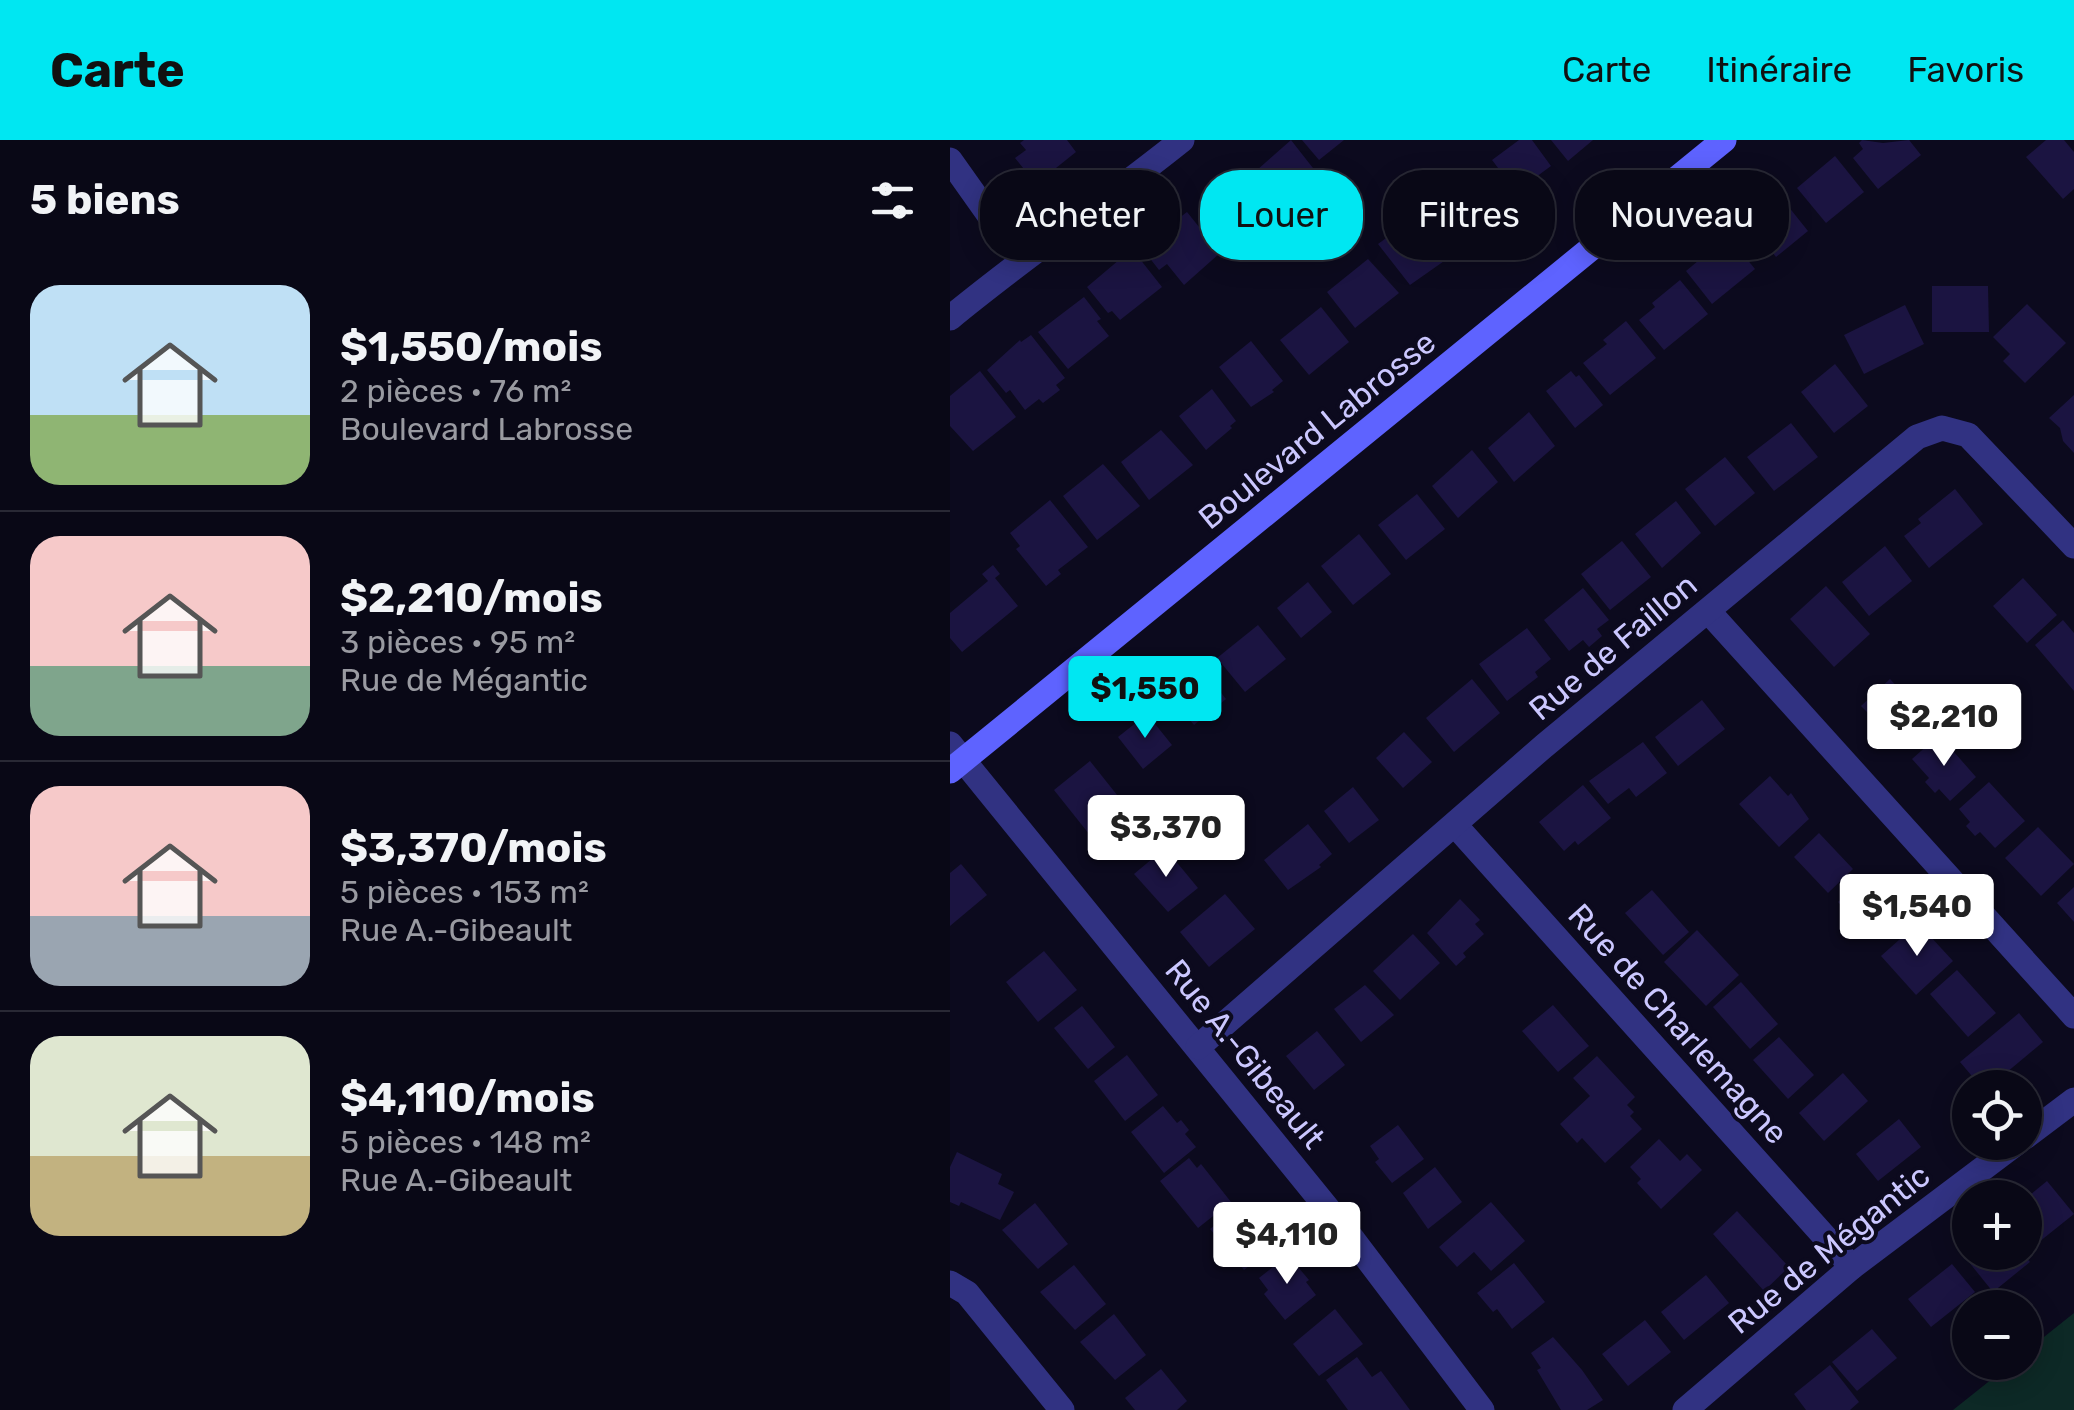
<!DOCTYPE html>
<html lang="fr">
<meta charset="utf-8">
<style>
:root{--surface:#090816;--page:#171623;--text:#f1f3f6;--muted:#999aa1;--line:#292935;--accent:#00e7f2}
body{margin:0;font-family:Rubik,sans-serif;background:var(--page);color:var(--text);height:100vh;display:flex;flex-direction:column;font-size:38px;white-space:nowrap}
*{box-sizing:border-box;margin:0}
p{font-size:32px;color:var(--muted)}
.icon{flex:none;width:55px;height:55px;fill:none;stroke:currentColor;stroke-width:2;stroke-linecap:round;stroke-linejoin:round}
.map{position:relative;flex:1;overflow:hidden}
.side{display:flex;flex-direction:column;background:var(--surface);width:950px}
.side>*{flex:none}
.banner{position:absolute;left:30px;top:30px;width:942px;height:90px;display:flex;gap:20px}
.fabs{position:absolute;left:1002px;top:930px;display:grid;gap:20px}
.fabs a{display:grid;place-items:center;width:90px;height:90px;border-radius:50%;background:var(--surface);box-shadow:0 5px 25px #0003,0 0 0 2px var(--line);font-size:50px}
.price{position:absolute;translate:-50% -85px;padding:0 22px;border-radius:10px;background:#fff;color:#222;font-size:32px;line-height:65px;filter:drop-shadow(0 2px 5px #0008)}
.price::after{content:'';position:absolute;left:50%;top:60px;width:30px;height:22px;margin-left:-15px;background:inherit;clip-path:polygon(0 0,100% 0,50% 100%)}
.price.on{background:var(--accent);color:#111}
ul{padding:0;list-style:none}
li{display:flex;align-items:center;gap:30px;height:250px;padding:0 30px}
li+li{border-top:2px solid var(--line)}
li span{display:grid;place-items:center;flex:none;width:280px;height:200px;border-radius:30px;color:#555}
li>.icon{margin-inline-start:auto}
span .icon{width:120px;height:120px;fill:#fffc;stroke-width:1}
li b{font-size:42px}
h2{display:flex;justify-content:space-between;align-items:center;height:120px;padding:0 30px;font-size:42px}
.chip{padding:0 35px;border-radius:40px;background:var(--surface);box-shadow:0 5px 25px #0003,0 0 0 2px var(--line);font-size:35px;line-height:90px}
.chip.on{background:var(--accent);color:#111}
header{display:flex;align-items:center;gap:60px;box-sizing:border-box;height:140px;padding:0 50px;background:var(--accent);color:#111}
header strong{font-size:48px}
nav{display:flex;gap:55px;margin-inline-start:auto;font-size:35px}
main{display:flex;flex:1;min-height:0}
.map>svg:first-child{display:block}
.green{fill:#0d2926}
.building{fill:#1b1441}
.lines{fill:none;stroke-linecap:round;stroke-linejoin:round}
.minor{stroke:#313282;stroke-width:25}
.secondary{stroke:#5e63ff;stroke-width:25}
.labels{text-anchor:middle;dominant-baseline:central;stroke-width:8;stroke-linejoin:round;paint-order:stroke}
.street-label{font-size:32px;fill:#cbc7ff;stroke:#0c0a1e}
</style>
<header>
<strong>Carte</strong>
<nav><a>Carte</a><a>Itinéraire</a><a>Favoris</a></nav>
</header>
<main>
<section class="side">
<h2>5 biens<svg class="icon" aria-label="filters" viewBox="0 0 24 24"><path d="M4 7h16M4 17h16"/><circle cx="9" cy="7" r="2"/><circle cx="15" cy="17" r="2"/></svg></h2>
<ul>
<li><span style="background:linear-gradient(#bfe0f5 65%,#8fb573 0)"><svg class="icon" aria-label="home" viewBox="0 0 24 24"><path d="M3 11l9-7 9 7M6 9v11h12V9"/></svg></span><div><b>$1,550/mois</b><p>2 pièces · 76 m²</p><p>Boulevard Labrosse</p></div></li>
<li><span style="background:linear-gradient(#f6c9c9 65%,#7fa58c 0)"><svg class="icon" aria-label="home" viewBox="0 0 24 24"><path d="M3 11l9-7 9 7M6 9v11h12V9"/></svg></span><div><b>$2,210/mois</b><p>3 pièces · 95 m²</p><p>Rue de Mégantic</p></div></li>
<li><span style="background:linear-gradient(#f6c9c9 65%,#9aa5b1 0)"><svg class="icon" aria-label="home" viewBox="0 0 24 24"><path d="M3 11l9-7 9 7M6 9v11h12V9"/></svg></span><div><b>$3,370/mois</b><p>5 pièces · 153 m²</p><p>Rue A.-Gibeault</p></div></li>
<li><span style="background:linear-gradient(#dfe7d0 60%,#c2b280 0)"><svg class="icon" aria-label="home" viewBox="0 0 24 24"><path d="M3 11l9-7 9 7M6 9v11h12V9"/></svg></span><div><b>$4,110/mois</b><p>5 pièces · 148 m²</p><p>Rue A.-Gibeault</p></div></li>
</ul>
</section>
<div class="map">
<svg width="1124" height="1270" viewBox="0 0 1124 1270">
<rect width="100%" height="100%" fill="#0c0a1e"/>
<polygon class="green" points="1124,1173 1124,1270 1003,1270 1062,1223 1075,1222 1075,1212"/>
<g class="building">
<polygon points="74,0 117,0 126,12 86,44 65,18 76,10 70,3"/>
<polygon points="341,0 370,37 340,61 342,64 330,74 298,38"/>
<polygon points="352,0 394,0 369,20"/>
<polygon points="569,0 582,0 601,26 582,40 586,46 571,58 542,20"/>
<polygon points="601,0 643,0 618,21"/>
<polygon points="912,0 933,3 959,0 971,15 928,49 903,18 913,9 909,3"/>
<polygon points="1096,0 1114,0 1124,12 1124,49 1113,59 1076,17"/>
<polygon points="885,16 914,52 876,83 847,48"/>
<polygon points="526,35 556,71 515,103 486,67"/>
<polygon points="288,43 326,84 286,118 250,75"/>
<polygon points="834,61 858,91 826,117 804,90"/>
<polygon points="237,72 270,113 234,145 217,124 209,130 188,103 201,93 204,97"/>
<polygon points="459,75 470,89 475,85 482,94 488,89 507,112 460,145 428,104 439,96 436,92"/>
<polygon points="778,96 805,129 762,164 736,131"/>
<polygon points="182,109 212,147 170,180 162,171 158,173 137,147"/>
<polygon points="418,119 449,153 405,188 377,152"/>
<polygon points="730,140 758,174 714,210 689,180 705,167 702,163"/>
<polygon points="982,146 1038,146 1039,192 982,192"/>
<polygon points="134,157 151,179 147,181 159,196 118,229 88,192"/>
<polygon points="1077,164 1116,203 1075,243 1053,221 1060,214 1043,197"/>
<polygon points="955,165 974,204 914,234 894,195"/>
<polygon points="371,167 399,202 359,235 330,200"/>
<polygon points="676,181 706,218 660,255 633,223 657,204 653,200"/>
<polygon points="81,195 115,238 106,245 110,250 93,263 89,259 75,270 60,250 56,253 37,230 70,200 71,202"/>
<polygon points="301,201 333,241 322,250 324,252 301,267 269,227"/>
<polygon points="885,224 918,266 884,293 851,252"/>
<polygon points="30,231 66,277 23,311 0,286 0,256"/>
<polygon points="621,231 626,237 629,235 653,265 625,288 596,251"/>
<polygon points="262,249 286,281 280,286 282,288 256,310 229,276"/>
<polygon points="1124,255 1124,313 1113,301 1110,288 1099,278"/>
<polygon points="579,272 605,306 564,342 538,308"/>
<polygon points="841,283 868,317 824,351 797,317"/>
<polygon points="211,290 243,325 199,360 171,322"/>
<polygon points="522,310 548,342 508,378 482,346"/>
<polygon points="775,317 805,353 765,386 735,349"/>
<polygon points="153,324 190,366 147,400 113,356"/>
<polygon points="1005,349 1033,384 979,428 954,396 971,383 968,379"/>
<polygon points="467,354 495,389 456,420 428,385"/>
<polygon points="100,360 138,407 108,430 111,434 96,446 66,409 70,406 60,393"/>
<polygon points="726,361 751,393 712,428 685,394"/>
<polygon points="409,394 441,434 403,465 371,426"/>
<polygon points="672,401 701,437 660,470 631,434"/>
<polygon points="935,406 962,441 919,476 892,442"/>
<polygon points="43,425 50,434 45,438 68,466 12,512 0,498 0,473 38,441 32,434"/>
<polygon points="1073,438 1107,475 1077,503 1043,466"/>
<polygon points="358,442 382,472 351,498 327,468"/>
<polygon points="876,446 920,494 884,527 840,479"/>
<polygon points="633,448 659,480 647,489 652,496 639,507 633,500 619,511 594,480"/>
<polygon points="1113,480 1124,493 1124,551 1085,505"/>
<polygon points="308,485 336,519 295,552 267,518"/>
<polygon points="577,488 601,519 585,532 588,537 557,561 529,524"/>
<polygon points="252,529 276,559 244,585 219,555"/>
<polygon points="522,539 550,573 504,612 476,578"/>
<polygon points="940,539 979,582 952,607 911,566"/>
<polygon points="752,560 775,589 728,626 705,597"/>
<polygon points="197,574 222,605 193,629 168,597"/>
<polygon points="454,592 482,622 453,648 426,618"/>
<polygon points="989,595 1026,637 1000,661 989,649 985,653 975,642 979,638 962,619"/>
<polygon points="693,602 717,633 686,657 679,648 658,664 639,641"/>
<polygon points="140,621 183,675 147,704 104,650"/>
<polygon points="820,636 838,656 841,653 859,679 829,707 789,664"/>
<polygon points="1039,642 1075,681 1045,708 1030,692 1025,696 1016,686 1020,682 1009,669"/>
<polygon points="633,645 661,678 628,705 625,701 614,711 589,682"/>
<polygon points="403,647 429,680 399,703 374,671"/>
<polygon points="358,684 382,714 369,725 371,727 338,750 314,720"/>
<polygon points="1088,687 1124,724 1091,756 1055,718"/>
<polygon points="869,693 903,729 878,753 844,717"/>
<polygon points="215,708 248,748 218,772 184,734"/>
<polygon points="11,724 37,755 0,786 0,733"/>
<polygon points="917,735 951,772 921,799 888,762"/>
<polygon points="1124,747 1124,782 1107,763"/>
<polygon points="702,750 739,792 713,815 675,773"/>
<polygon points="275,754 305,789 259,827 230,792"/>
<polygon points="510,759 530,780 525,784 534,794 513,813 516,817 506,826 477,793"/>
<polygon points="968,783 1003,821 966,855 931,816"/>
<polygon points="747,790 789,835 756,866 714,822"/>
<polygon points="463,794 490,823 450,860 423,831"/>
<polygon points="94,811 127,850 88,882 56,842"/>
<polygon points="1007,830 1046,873 1018,897 980,854"/>
<polygon points="791,842 828,884 800,909 763,867"/>
<polygon points="415,845 444,875 411,902 384,869"/>
<polygon points="603,865 639,906 608,932 572,891"/>
<polygon points="132,866 165,907 138,929 104,888"/>
<polygon points="1069,873 1093,902 1038,948 1032,948 1010,922"/>
<polygon points="367,891 395,925 364,950 336,916"/>
<polygon points="829,897 864,935 838,959 803,920"/>
<polygon points="177,915 208,955 175,981 144,941"/>
<polygon points="647,916 685,957 677,965 684,972 680,976 692,989 655,1023 632,998 627,1003 610,984 640,956 623,938"/>
<polygon points="893,933 918,961 874,1001 849,973"/>
<polygon points="213,966 227,983 231,980 239,990 235,994 246,1007 214,1033 181,992"/>
<polygon points="949,979 971,1007 928,1041 906,1014"/>
<polygon points="448,985 474,1019 442,1043 425,1022 429,1019 420,1006"/>
<polygon points="709,999 730,1021 737,1014 752,1030 711,1069 687,1043 691,1039 680,1027"/>
<polygon points="7,1012 52,1034 48,1044 64,1052 50,1080 11,1062 9,1066 0,1062 0,1027"/>
<polygon points="239,1018 247,1028 251,1024 281,1062 248,1088 210,1041"/>
<polygon points="485,1027 512,1062 478,1089 453,1053"/>
<polygon points="1097,1041 1124,1074 1084,1106 1075,1094 1075,1059"/>
<polygon points="541,1062 575,1101 541,1131 524,1112 507,1127 489,1107"/>
<polygon points="85,1063 118,1104 88,1129 52,1090"/>
<polygon points="292,1064 325,1105 294,1130 260,1089"/>
<polygon points="787,1071 839,1127 814,1151 763,1094"/>
<polygon points="1018,1112 1072,1112 1080,1122 1043,1152 1014,1116"/>
<polygon points="338,1115 359,1140 356,1142 366,1155 335,1180 314,1154 318,1150 309,1138"/>
<polygon points="564,1123 595,1162 562,1189 547,1169 543,1172 527,1153"/>
<polygon points="1002,1124 1025,1152 981,1187 958,1159"/>
<polygon points="124,1125 156,1164 125,1190 90,1152"/>
<polygon points="756,1135 779,1163 734,1200 711,1172"/>
<polygon points="385,1169 413,1204 369,1236 343,1204"/>
<polygon points="164,1174 196,1215 165,1240 130,1202"/>
<polygon points="695,1180 721,1212 678,1246 652,1214"/>
<polygon points="922,1189 947,1218 907,1251 882,1222"/>
<polygon points="603,1197 632,1230 653,1260 637,1270 611,1270 587,1230 591,1228 581,1213"/>
<polygon points="407,1217 422,1237 431,1231 460,1270 398,1270 376,1240"/>
<polygon points="880,1225 909,1262 900,1270 856,1270 844,1254"/>
<polygon points="211,1229 237,1261 227,1270 185,1270 175,1258"/>
</g>
<g class="lines">
<g class="minor">
<polyline points="0,20 71,120"/>
<path d="M0,178C75,116 156,61 232,0"/>
<polyline points="758,471 1124,876"/>
<polyline points="0,604 404,1101 532,1270"/>
<polyline points="505,685 902,1127"/>
<polyline points="248,907 594,606 967,297 992,288 1018,295 1124,406"/>
<polyline points="1075,997 1124,960"/>
<polyline points="0,1143 17,1153 112,1270"/>
<polyline points="735,1270 902,1127 1068,1002"/>
</g>
<polyline class="secondary" points="0,631 774,0"/>
</g>
<g class="labels">
<g class="street-label">
<text transform="translate(367 290) rotate(-39)">Boulevard Labrosse</text>
<text transform="translate(663 507) rotate(-40)">Rue de Faillon</text>
<text transform="translate(728 884) rotate(48)">Rue de Charlemagne</text>
<text transform="translate(295 914) rotate(51)">Rue A.-Gibeault</text>
<text transform="translate(879 1109) rotate(-39)">Rue de Mégantic</text>
</g>
</g>
</svg>
<div class="fabs">
<a><svg class="icon" aria-label="locate" viewBox="0 0 24 24"><circle cx="12" cy="12" r="6"/><path d="M12 2v4M12 18v4M2 12h4M18 12h4"/></svg></a>
<a>+</a>
<a>−</a>
</div>
<b class="price on" style="left:195px;top:601px">$1,550</b>
<b class="price" style="left:994px;top:629px">$2,210</b>
<b class="price" style="left:216px;top:740px">$3,370</b>
<b class="price" style="left:967px;top:819px">$1,540</b>
<b class="price" style="left:337px;top:1147px">$4,110</b>
<div class="banner">
<a class="chip">Acheter</a>
<a class="chip on">Louer</a>
<a class="chip">Filtres</a>
<a class="chip">Nouveau</a>
</div>
</div>
</main>
